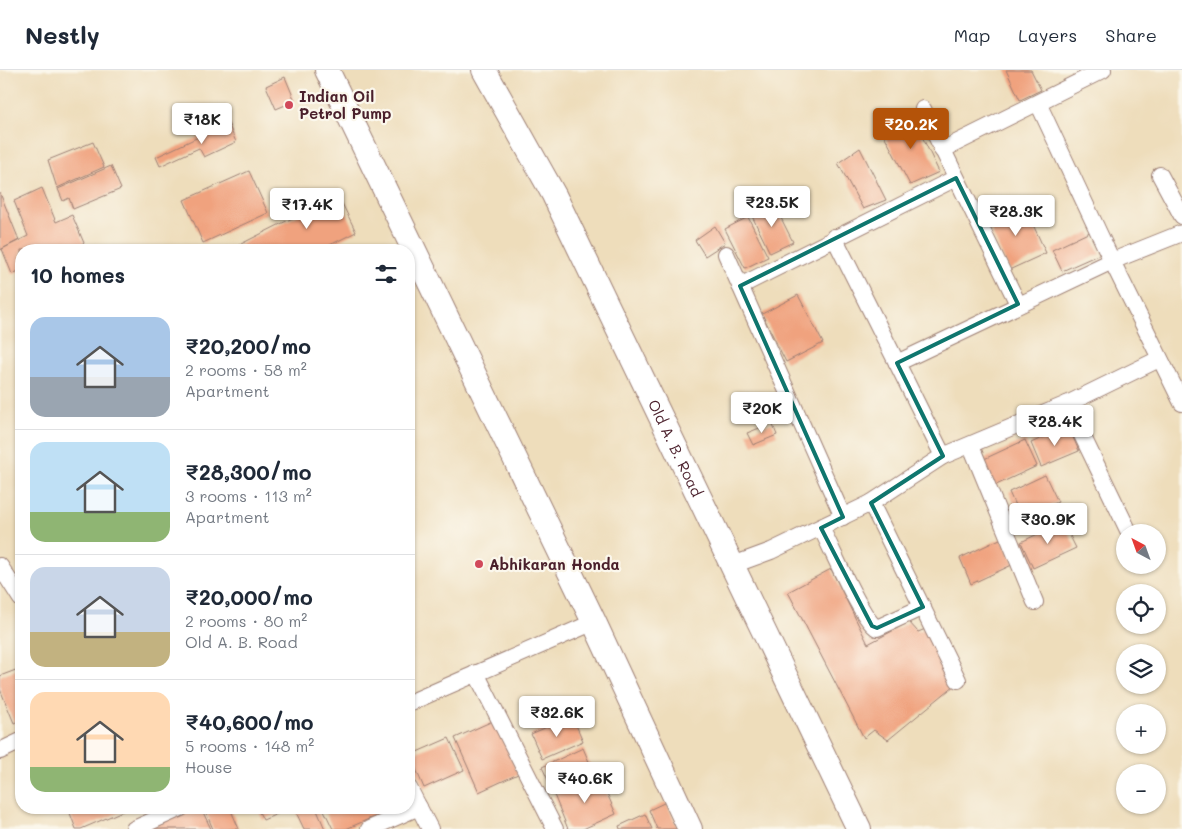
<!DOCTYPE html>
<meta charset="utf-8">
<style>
:root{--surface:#fff;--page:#f2f2f3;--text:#1f2937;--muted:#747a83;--line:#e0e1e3;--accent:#b45309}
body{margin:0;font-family:Mali,sans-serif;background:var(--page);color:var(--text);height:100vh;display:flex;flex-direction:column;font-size:19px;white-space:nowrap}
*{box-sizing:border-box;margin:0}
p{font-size:16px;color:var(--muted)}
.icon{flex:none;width:28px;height:28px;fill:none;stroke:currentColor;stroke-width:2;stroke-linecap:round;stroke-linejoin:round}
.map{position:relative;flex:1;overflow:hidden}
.sheet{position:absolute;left:15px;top:174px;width:400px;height:570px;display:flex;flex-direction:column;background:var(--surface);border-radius:20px;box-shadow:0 1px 4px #0004}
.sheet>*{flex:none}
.needle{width:32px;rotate:319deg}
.controls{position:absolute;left:1116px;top:454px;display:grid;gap:10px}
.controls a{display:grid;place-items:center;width:50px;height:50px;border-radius:50%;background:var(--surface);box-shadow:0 1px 4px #0004;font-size:25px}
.price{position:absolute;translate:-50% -42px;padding:0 11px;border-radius:5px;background:#fff;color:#222;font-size:16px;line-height:32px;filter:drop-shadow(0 1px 2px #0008)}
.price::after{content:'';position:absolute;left:50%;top:30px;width:15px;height:11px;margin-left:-8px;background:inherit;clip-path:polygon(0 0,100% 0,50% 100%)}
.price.on{background:var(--accent);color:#fff}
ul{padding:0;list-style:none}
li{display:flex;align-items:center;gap:15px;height:125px;padding:0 15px}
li+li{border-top:1px solid var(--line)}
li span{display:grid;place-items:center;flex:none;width:140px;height:100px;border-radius:15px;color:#555}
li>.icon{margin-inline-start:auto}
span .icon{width:60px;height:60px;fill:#fffc;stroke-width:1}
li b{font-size:21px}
h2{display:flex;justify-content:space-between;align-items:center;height:60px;padding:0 15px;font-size:21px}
header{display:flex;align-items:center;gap:30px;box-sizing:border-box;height:70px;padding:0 25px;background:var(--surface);border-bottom:1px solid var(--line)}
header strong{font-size:24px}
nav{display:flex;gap:28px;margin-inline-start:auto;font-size:18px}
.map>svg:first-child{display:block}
.building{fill:#f0a27e}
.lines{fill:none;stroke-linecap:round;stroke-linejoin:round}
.street-casing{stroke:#9c7e73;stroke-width:18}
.secondary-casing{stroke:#9c7e73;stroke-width:26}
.street{stroke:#fff;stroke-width:16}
.secondary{stroke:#fff;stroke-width:24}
.marked{fill:none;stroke:#0f766e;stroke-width:4;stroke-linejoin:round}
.poi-dot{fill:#d1495b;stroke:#fbf7ec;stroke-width:2}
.labels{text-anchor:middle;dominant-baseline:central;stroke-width:4.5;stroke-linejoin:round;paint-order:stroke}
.poi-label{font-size:15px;font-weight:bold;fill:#4a1f2b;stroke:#fbf7ec;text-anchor:start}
.street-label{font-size:15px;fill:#4a1f2b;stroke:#fbf7ec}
</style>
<header>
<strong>Nestly</strong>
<nav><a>Map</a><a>Layers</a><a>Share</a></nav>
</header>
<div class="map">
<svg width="1182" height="759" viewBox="0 0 1182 759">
<rect width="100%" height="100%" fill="#fbf7ec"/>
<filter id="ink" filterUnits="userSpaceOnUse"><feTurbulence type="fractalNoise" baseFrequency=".02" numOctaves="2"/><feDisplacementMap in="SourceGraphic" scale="10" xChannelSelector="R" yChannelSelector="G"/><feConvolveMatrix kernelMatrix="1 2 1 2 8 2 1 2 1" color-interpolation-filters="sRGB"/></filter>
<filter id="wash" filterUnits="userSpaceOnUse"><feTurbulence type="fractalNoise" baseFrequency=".0096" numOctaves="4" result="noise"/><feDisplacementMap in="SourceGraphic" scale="20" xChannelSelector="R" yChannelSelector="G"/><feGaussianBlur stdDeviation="1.12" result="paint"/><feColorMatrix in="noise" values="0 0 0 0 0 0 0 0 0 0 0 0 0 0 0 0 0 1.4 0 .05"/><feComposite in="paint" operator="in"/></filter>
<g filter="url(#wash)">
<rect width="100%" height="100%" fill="#edb"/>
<g id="blocks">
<g class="building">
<polygon points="1006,0 1031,0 1041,20 1020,30"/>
<polygon points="285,7 295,31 276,39 266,16"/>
<polygon points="910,41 939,102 910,115 884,65"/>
<polygon points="228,53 236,72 204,87 199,78 160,96 156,87"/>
<polygon points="93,72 104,97 57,118 48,90"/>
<polygon points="860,78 886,130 863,139 838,93"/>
<polygon points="111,96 121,119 73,139 69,128 63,131 58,119"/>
<polygon points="249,101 268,143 203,173 184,130"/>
<polygon points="42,118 56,152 72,145 84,173 69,180 21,180 21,200 12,204 2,179 28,166 14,131"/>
<polygon points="0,123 19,170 0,180"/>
<polygon points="338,125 356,162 320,180 241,180 239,175"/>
<polygon points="773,132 793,172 770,183 751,144"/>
<polygon points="1024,135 1046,183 1009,200 987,152"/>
<polygon points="748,147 768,187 745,198 725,159"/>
<polygon points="715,156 725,173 705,186 695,170"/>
<polygon points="1090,162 1100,184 1062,201 1052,180"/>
<polygon points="798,225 823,273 786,292 762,244"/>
<polygon points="772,353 777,365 753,375 747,363"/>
<polygon points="1068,356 1079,381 1041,397 1031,373"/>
<polygon points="1025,370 1037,396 994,416 982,390"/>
<polygon points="1045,405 1058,432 1021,449 1009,422"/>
<polygon points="1063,452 1076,478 1033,498 1021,472"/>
<polygon points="1002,468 1014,494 971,514 960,488"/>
<polygon points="831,499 868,574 909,552 918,562 928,558 955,615 888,670 874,660 864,668 788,522"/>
<polygon points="21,598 21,650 14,653 0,619 0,606"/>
<polygon points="572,646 583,671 542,689 531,664"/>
<polygon points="495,650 518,704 479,722 455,668"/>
<polygon points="449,668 464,700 424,718 410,685"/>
<polygon points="583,678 593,701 552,719 542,697"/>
<polygon points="599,705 616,744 583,759 568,759 554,725"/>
<polygon points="666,732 678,759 657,759 649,740"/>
<polygon points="68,738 124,738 125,740 81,759 76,759"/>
<polygon points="192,738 201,738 211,759 152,759 151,756"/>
<polygon points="204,738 230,738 239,759 213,759"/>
<polygon points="257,738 291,738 263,750"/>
<polygon points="294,738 316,738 325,759 304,759"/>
<polygon points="323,738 375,738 378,745 346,759 333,759"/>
<polygon points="645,744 652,759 620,759 619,756"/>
</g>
</g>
</g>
<g filter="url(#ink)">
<use href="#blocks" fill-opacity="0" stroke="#9c7e73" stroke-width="1"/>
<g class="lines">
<g class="street-casing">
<g id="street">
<polyline points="923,39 1018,234"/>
<polyline points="942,80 1103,0"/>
<polyline points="1160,105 1182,146"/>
<polyline points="1182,163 1112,191 1182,333"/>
<polyline points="834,167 897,293"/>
<polyline points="726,184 843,447"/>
<polyline points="740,216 956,108"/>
<polyline points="1067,334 1128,460"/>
<polyline points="971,376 1035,532"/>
<polyline points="943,386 897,293 1112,191 1038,33"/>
<polyline points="871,433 958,610"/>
<path d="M821,458C831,476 862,551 877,558L923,537"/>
<polyline points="733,495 771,481 871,433 943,386 1067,334 1159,289"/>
<polyline points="0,496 21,529"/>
<polyline points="476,603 555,759"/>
<polyline points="409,633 594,552"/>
<polyline points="0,681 21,671"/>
<polyline points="409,718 430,759"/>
<polyline points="134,759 181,738"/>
<polyline points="369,759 419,737"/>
</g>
</g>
<g class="secondary-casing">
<g id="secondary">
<polyline points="327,0 594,552 690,759"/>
<path id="s1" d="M484,0L554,125L859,759"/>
</g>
</g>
<use href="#street" class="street"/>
<use href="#secondary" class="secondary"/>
</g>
</g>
<path class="marked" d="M956,108L1018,234L897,293L943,386L871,433L923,537L877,558L872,556L821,458L843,447L740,216Z"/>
<g class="poi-dot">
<circle cx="289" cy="35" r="5"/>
<circle cx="479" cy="494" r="5"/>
</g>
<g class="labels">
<g class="poi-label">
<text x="299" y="26">Indian Oil<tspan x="299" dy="17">Petrol Pump</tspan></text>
<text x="489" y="494">Abhikaran Honda</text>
</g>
<g class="street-label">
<text stroke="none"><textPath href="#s1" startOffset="424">Old A. B. Road</textPath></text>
</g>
</g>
</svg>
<div class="controls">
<a><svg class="needle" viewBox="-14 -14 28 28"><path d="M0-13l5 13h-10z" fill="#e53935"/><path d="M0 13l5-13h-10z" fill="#747a83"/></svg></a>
<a><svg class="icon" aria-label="locate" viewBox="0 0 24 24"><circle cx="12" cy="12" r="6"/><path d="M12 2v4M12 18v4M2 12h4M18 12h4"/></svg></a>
<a><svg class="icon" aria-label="layers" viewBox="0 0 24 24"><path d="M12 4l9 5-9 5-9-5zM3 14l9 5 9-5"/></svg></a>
<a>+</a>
<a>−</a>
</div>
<b class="price" style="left:202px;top:75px">₹18K</b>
<b class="price on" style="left:911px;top:80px">₹20.2K</b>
<b class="price" style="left:772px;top:158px">₹23.5K</b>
<b class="price" style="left:307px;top:160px">₹17.4K</b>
<b class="price" style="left:1016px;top:167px">₹28.3K</b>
<b class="price" style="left:762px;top:364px">₹20K</b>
<b class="price" style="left:1055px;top:377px">₹28.4K</b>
<b class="price" style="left:1048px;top:475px">₹30.9K</b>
<b class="price" style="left:557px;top:668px">₹32.6K</b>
<b class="price" style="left:585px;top:734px">₹40.6K</b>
<section class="sheet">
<h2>10 homes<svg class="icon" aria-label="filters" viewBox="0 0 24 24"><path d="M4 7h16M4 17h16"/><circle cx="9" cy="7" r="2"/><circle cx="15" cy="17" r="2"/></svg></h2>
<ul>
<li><span style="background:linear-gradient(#a9c7e8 60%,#9aa5b1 0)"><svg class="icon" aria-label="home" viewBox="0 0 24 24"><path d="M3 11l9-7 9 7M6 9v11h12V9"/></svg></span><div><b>₹20,200/mo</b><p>2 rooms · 58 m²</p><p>Apartment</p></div></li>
<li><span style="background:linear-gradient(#bfe0f5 70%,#8fb573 0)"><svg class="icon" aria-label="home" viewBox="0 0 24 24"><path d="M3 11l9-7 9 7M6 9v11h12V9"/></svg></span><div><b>₹28,300/mo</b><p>3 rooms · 113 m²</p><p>Apartment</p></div></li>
<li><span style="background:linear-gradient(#c9d6e8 65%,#c2b280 0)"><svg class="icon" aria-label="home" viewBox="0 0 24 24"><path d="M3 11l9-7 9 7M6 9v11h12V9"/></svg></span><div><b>₹20,000/mo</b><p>2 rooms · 80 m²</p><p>Old A. B. Road</p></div></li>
<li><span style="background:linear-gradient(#ffd9b3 75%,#8fb573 0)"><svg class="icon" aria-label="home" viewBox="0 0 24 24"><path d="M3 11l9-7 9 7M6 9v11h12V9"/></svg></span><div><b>₹40,600/mo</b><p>5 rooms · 148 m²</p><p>House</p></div></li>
</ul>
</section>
</div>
